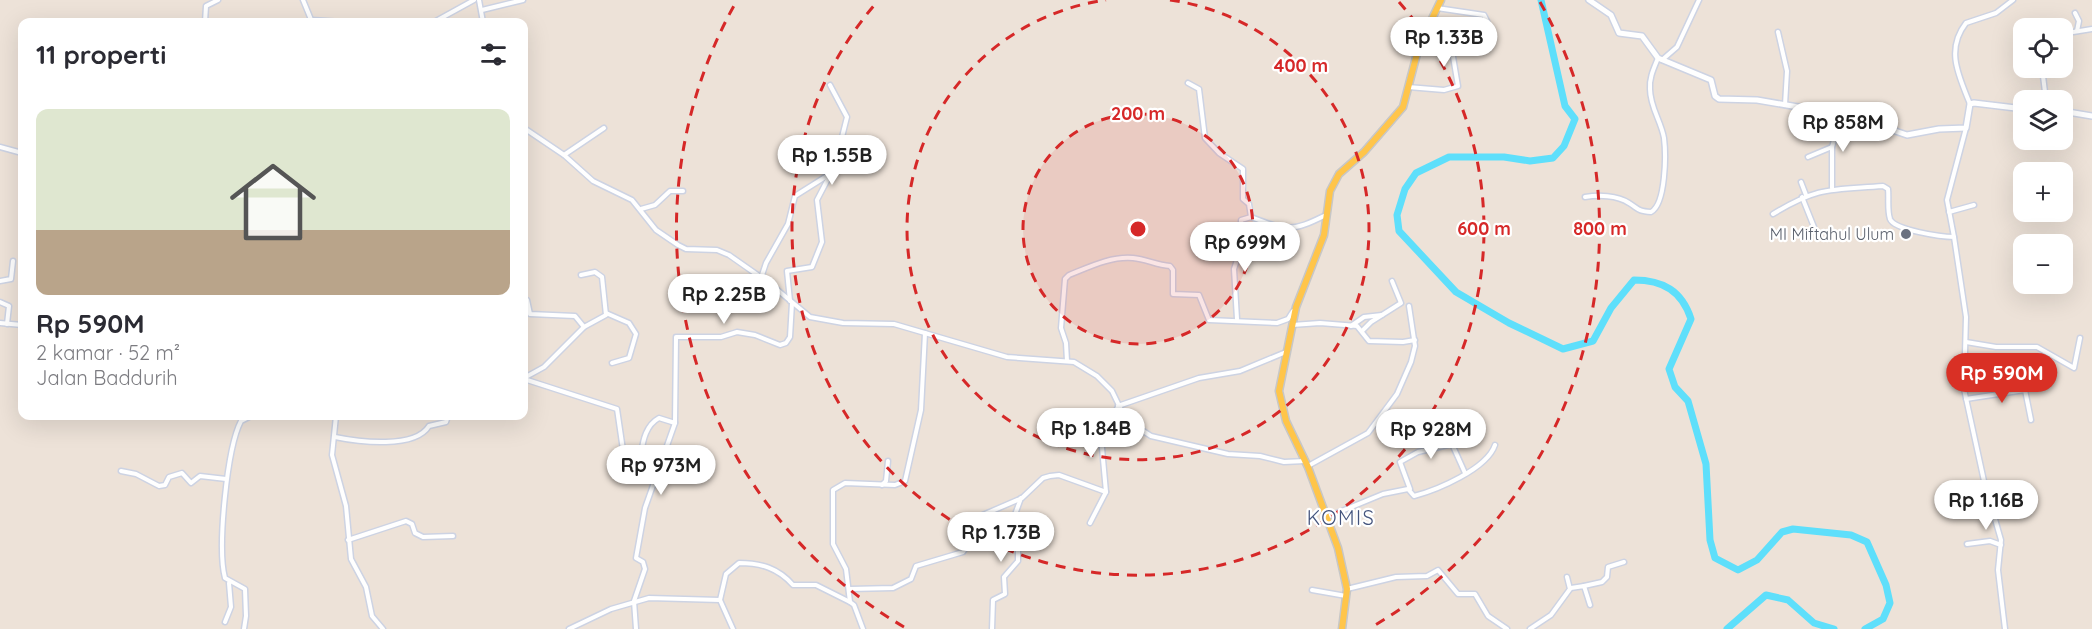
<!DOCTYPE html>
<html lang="id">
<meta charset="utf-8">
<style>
:root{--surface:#fff;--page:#f7f7f7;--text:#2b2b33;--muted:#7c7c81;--accent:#d93025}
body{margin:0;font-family:Quicksand,sans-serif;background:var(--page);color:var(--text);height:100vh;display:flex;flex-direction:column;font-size:22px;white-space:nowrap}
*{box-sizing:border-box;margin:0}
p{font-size:20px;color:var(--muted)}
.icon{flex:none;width:33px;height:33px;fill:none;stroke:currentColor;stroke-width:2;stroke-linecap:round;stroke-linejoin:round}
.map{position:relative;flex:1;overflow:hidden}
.details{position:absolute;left:18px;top:18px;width:510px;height:402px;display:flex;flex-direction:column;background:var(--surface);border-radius:12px;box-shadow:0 6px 24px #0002}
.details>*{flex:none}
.fabs{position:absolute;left:2013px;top:18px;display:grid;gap:12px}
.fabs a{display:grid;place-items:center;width:60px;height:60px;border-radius:12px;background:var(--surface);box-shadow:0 6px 24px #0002;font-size:30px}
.price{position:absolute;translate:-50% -51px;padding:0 14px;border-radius:21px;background:#fff;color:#222;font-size:20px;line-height:39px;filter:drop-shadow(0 2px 3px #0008)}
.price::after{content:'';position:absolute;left:50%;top:36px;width:18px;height:14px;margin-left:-9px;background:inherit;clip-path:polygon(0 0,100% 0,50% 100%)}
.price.active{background:var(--accent);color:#fff}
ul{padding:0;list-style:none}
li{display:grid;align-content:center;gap:12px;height:318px;padding:0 18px}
li span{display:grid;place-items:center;height:186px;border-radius:12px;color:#555}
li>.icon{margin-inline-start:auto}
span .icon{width:108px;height:108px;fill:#fffc;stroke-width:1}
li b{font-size:26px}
h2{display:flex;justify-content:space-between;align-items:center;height:72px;padding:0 18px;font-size:26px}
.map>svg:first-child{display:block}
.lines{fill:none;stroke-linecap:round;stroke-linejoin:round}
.river{stroke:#5edffb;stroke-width:7}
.street-casing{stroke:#cdd3e3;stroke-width:7}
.secondary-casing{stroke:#cdd3e3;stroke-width:8}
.primary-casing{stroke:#c7c7c7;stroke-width:9}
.street{stroke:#fff;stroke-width:4}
.secondary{stroke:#fff;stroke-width:5}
.primary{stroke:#ffc54a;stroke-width:6}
.ring{fill:none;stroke:#d62828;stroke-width:3;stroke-dasharray:10 8}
.worship-dot{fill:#6b7280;stroke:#fff;stroke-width:2}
.labels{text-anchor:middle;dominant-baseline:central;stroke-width:4.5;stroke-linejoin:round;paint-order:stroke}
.worship-label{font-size:16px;fill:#5b616d;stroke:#fff;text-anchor:end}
.quarter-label{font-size:20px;letter-spacing:1.5px;fill:#44547d;stroke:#fff}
.centre{fill:#d62828;stroke:#fff;stroke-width:3}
.ring-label{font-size:18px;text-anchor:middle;font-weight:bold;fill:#d62828;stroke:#fff;stroke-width:4.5;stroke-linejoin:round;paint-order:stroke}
</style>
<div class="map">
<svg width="2092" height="629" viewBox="0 0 2092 629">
<rect width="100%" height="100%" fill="#ede2d8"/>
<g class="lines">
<g class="river">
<path d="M1541,0L1565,106L1575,119L1564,146L1553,158L1530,161L1504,157H1449L1416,173L1405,189L1397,215L1399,231L1456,292L1509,323L1563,349L1593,341L1611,308L1634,280C1663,280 1682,291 1691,319L1669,369L1675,387L1688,401L1706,464L1710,540L1715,558L1738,570L1757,560L1782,532L1793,529L1851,535L1867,542L1886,585L1890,603L1883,619L1865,629"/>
<polyline points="1727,629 1766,595 1788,600 1814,623 1834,629"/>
</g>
<g class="street-casing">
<g id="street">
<polyline points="303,0 312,22"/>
<polyline points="479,0 483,22"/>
<polyline points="1437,8 1484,15 1487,21 1486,42"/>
<polyline points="482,10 523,0"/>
<polyline points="2075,13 2079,21 2077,31"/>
<polyline points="312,20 342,22"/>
<polyline points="205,22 206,6 218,0"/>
<polyline points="434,22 474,0"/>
<polyline points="1778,32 1787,71 1785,105"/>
<polyline points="2062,41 2067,33 2092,29"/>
<polyline points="1662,60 1677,47 1699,0"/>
<polyline points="2042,68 2046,100"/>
<path d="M1188,83L1199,89L1205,138L1219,153L1243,169V199L1249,204L1251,217C1287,231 1292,232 1326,215"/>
<polyline points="1408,87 1444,90 1458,86 1450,39 1431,20"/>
<path d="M1970,104C1959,76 1945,50 1966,23L1996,13L2013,0"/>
<polyline points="524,128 564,155 593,181 632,200 656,230 678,245 686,249 717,250 729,255 769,283 810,317 843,323 894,324 1007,357 1074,362 1097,376 1112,391 1126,420 1151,436 1228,454 1260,456 1284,462 1305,461"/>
<polyline points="0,147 22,153"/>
<polyline points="564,155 604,128"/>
<polyline points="1808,157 1832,147"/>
<polyline points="1801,182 1806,195"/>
<polyline points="1832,188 1832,147 1841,116"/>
<path d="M1585,197C1598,195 1617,195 1629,203C1639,209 1637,211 1651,212C1666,204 1666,154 1664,138C1661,121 1650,107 1650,89C1649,78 1654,68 1658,58"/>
<polyline points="1802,197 1814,227"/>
<polyline points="641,209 655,205 670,191 683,191"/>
<polyline points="1949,212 1974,205"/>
<path d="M1773,214C1819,186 1832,190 1883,186L1888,189C1889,198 1887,210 1890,219C1894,230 1942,237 1954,237L1966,317L1964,389L1984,481L2001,540L1998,570L2005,629"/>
<polyline points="1954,237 1947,200 1966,128"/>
<polyline points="761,278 766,263 788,224 795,196 830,174 835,165 847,117 830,85"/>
<polyline points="0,281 11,279 13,261"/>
<polyline points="524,299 527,300 530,314 575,316 584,327"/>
<polyline points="790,301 787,271 812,267 822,242 817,200 829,177"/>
<polyline points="0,302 9,306 7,324"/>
<polyline points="606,313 629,323 636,334 629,358 612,363"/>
<polyline points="1237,319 1234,269 1240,251 1241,220 1251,217"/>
<polyline points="0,323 22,325"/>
<polyline points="1292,325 1320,323 1357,326 1369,341 1403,342 1415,340"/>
<polyline points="1351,326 1364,317 1382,315"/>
<polyline points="1362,331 1371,322 1401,303 1392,281"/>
<polyline points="1966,342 1996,347 2037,347 2074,368 2080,338"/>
<path d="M1067,361L1066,343L1061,328L1065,279L1069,275C1089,267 1111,256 1133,258C1146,259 1156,265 1170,266L1173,270V294L1199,295L1209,320L1277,323L1288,319L1293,311"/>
<polyline points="524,378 544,367 584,327 606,315 602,277 595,272 581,275"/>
<path d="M524,379L617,409L623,450L626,455L633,458L641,454C643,440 646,425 659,418L675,423"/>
<polyline points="1966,399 2025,390 2031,420"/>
<polyline points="1118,406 1199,378 1240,371 1286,352"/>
<polyline points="336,416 332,455 346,506 351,559 366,587 372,616 383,629"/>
<polyline points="485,416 499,416"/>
<path d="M335,437C359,442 415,449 429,426L446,422L448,416"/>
<polyline points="1308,466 1368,433 1397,394 1411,362 1415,346 1409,306"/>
<polyline points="121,471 136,474 159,486 165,485 169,477 182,473 191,483 200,476 226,479"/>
<polyline points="882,485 886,481 888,461"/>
<polyline points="1410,489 1400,462 1418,452 1452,444 1465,473"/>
<polyline points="1994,512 2015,507"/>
<path d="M1327,517L1383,494L1408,489L1414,496C1437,490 1487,469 1495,445"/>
<polyline points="1090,523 1106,492 1101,437 1118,407"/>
<polyline points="348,540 406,521 412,524 415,533 423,537 453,536"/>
<polyline points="1967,544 1990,541 2001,545"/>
<polyline points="1584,586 1602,582 1607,577 1608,567 1624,562"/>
<polyline points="1571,588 1584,586 1590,605"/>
<polyline points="850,589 893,588 911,579 916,566 963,552 965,549 963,530 973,525 978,517 1022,498 1043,478 1050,476 1059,475 1106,492"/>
<polyline points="1347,589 1396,577 1427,576 1438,570 1458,594 1475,594 1488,616 1507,629"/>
<polyline points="1312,590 1346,596"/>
<polyline points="720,600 733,629"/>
<polyline points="225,622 231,607 229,583"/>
<path d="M244,629L246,616L245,589L225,578C217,548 227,448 241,421L251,416"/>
<path d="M569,629L611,609L649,598L720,600L726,574L739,563C761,563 778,568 793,585H816L850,602"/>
<polyline points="636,629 634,601 645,569 643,562 636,558 645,508 675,423 676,337 721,337 737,332 755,335 780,345 786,343 790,337 792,303"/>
<polyline points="863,629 854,605 850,602 846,569 833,544 833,490 845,483 895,485 905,481 921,410 925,333"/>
<polyline points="992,629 993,600 1005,594 1004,577 1018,561 1018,545 1013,520 1021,498"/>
<polyline points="1530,629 1551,615 1570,589 1567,577"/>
</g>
</g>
<g class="secondary-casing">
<g id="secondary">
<polyline points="1589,0 1611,15 1619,33 1642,36 1658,58 1711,80 1715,96 1719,99 1757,100 1804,108 1863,120 1907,135 1939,129 1966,128 1970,104 1974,103 2024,109"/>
<polyline points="2062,111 2092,116"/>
</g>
</g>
<g class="primary-casing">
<polyline id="primary" points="1342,629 1347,589 1338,548 1308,467 1286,421 1279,391 1296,307 1324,235 1330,191 1339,174 1364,152 1403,107 1419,46 1441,0"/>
</g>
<use href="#street" class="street"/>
<use href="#secondary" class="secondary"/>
<use href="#primary" class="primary"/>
</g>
<circle cx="1138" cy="229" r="115" fill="#d62828" fill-opacity=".12"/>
<g class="ring">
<circle cx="1138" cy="229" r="115"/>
<path d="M1170 0A231 231 0 1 1 1106 0"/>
<path d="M1399 2A346 346 0 1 1 877 2"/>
<path d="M904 627A462 462 0 0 1 736 2M1540 2A462 462 0 0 1 1372 627"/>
</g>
<circle class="worship-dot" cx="1906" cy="234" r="6"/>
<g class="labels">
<g class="worship-label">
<text x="1894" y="234">MI Miftahul Ulum</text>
</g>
<g class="quarter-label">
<text x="1341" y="517">KOMIS</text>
</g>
</g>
<circle cx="1138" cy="229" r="9" class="centre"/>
<g class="ring-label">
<text x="1301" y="72">400 m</text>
<text x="1138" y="120">200 m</text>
<text x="1484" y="235">600 m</text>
<text x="1600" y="235">800 m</text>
</g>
</svg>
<div class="fabs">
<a><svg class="icon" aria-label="locate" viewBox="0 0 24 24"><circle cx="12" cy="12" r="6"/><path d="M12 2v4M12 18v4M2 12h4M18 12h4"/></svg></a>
<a><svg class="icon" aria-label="layers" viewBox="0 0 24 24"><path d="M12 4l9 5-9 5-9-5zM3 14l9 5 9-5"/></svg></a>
<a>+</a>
<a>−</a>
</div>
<b class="price" style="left:1444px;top:68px">Rp 1.33B</b>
<b class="price" style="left:1843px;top:153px">Rp 858M</b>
<b class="price" style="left:832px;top:186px">Rp 1.55B</b>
<b class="price" style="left:1245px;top:273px">Rp 699M</b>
<b class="price" style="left:724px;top:325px">Rp 2.25B</b>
<b class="price active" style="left:2002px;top:404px">Rp 590M</b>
<b class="price" style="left:1091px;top:459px">Rp 1.84B</b>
<b class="price" style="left:1431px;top:460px">Rp 928M</b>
<b class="price" style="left:661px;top:496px">Rp 973M</b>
<b class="price" style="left:1986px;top:531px">Rp 1.16B</b>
<b class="price" style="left:1001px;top:563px">Rp 1.73B</b>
<section class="details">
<h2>11 properti<svg class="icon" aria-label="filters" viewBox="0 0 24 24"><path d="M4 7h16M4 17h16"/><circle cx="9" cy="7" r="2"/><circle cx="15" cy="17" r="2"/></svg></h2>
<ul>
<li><span style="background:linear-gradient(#dfe7d0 65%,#b9a48a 0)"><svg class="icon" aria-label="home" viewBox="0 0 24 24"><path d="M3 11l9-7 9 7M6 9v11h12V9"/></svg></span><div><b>Rp 590M</b><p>2 kamar · 52 m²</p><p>Jalan Baddurih</p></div></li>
</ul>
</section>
</div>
